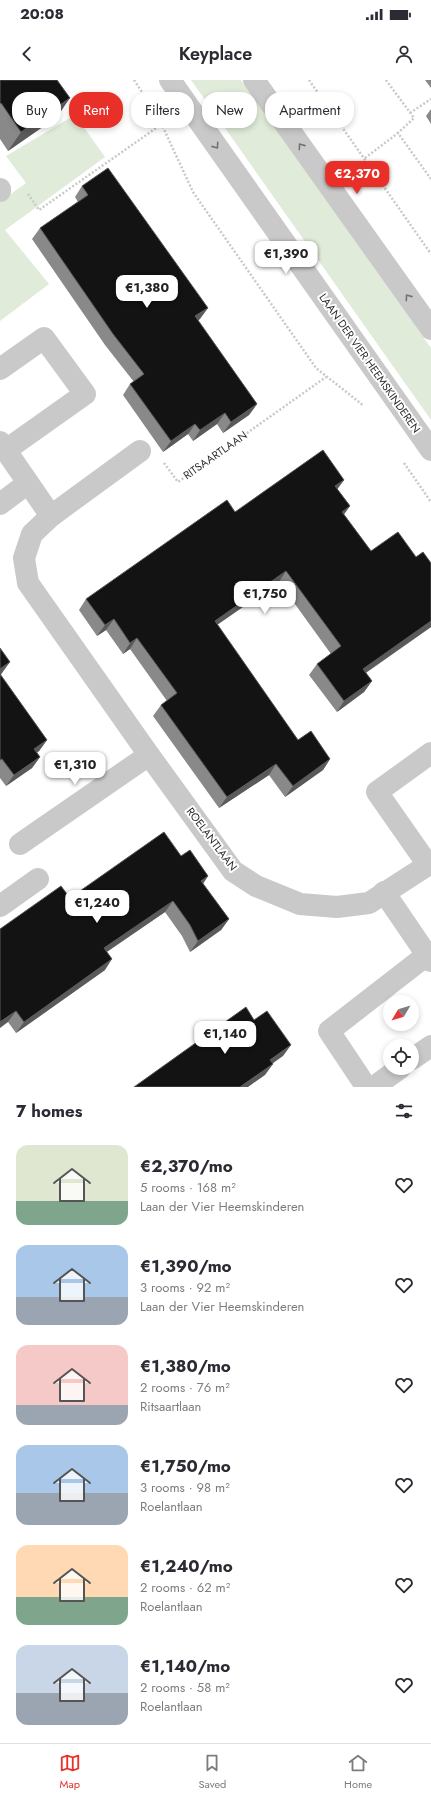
<!DOCTYPE html>
<meta charset="utf-8">
<style>
:root{--surface:#fff;--page:#f2f2f3;--text:#2b2b33;--muted:#7c7c81;--line:#e1e1e2;--accent:#e83029}
body{margin:0;font-family:Jost,sans-serif;background:var(--page);color:var(--text);height:100vh;display:flex;flex-direction:column;font-size:15px;white-space:nowrap}
*{box-sizing:border-box;margin:0}
p{font-size:13px;color:var(--muted)}
.icon{flex:none;width:22px;height:22px;fill:none;stroke:currentColor;stroke-width:2;stroke-linecap:round;stroke-linejoin:round}
.map{position:relative;height:1007px;overflow:hidden}
.details{display:flex;flex-direction:column;background:var(--surface);flex:1}
.details>*{flex:none}
.hud{position:absolute;left:12px;top:12px;width:407px;height:36px;display:flex;gap:8px}
.needle{width:26px;rotate:232deg}
.fabs{position:absolute;left:383px;top:915px;display:grid;gap:8px}
.fabs a{display:grid;place-items:center;width:36px;height:36px;border-radius:50%;background:var(--surface);box-shadow:0 2px 6px #0003;font-size:20px}
.price{position:absolute;translate:-50% -34px;padding:0 9px;border-radius:8px;background:#fff;color:#222;font-size:13px;line-height:26px;filter:drop-shadow(0 1px 2px #0008)}
.price::after{content:'';position:absolute;left:50%;top:24px;width:12px;height:9px;margin-left:-6px;background:inherit;clip-path:polygon(0 0,100% 0,50% 100%)}
.price.on{background:var(--accent);color:#fff}
ul{padding:0;list-style:none}
li{display:flex;align-items:center;gap:12px;height:100px;padding:0 16px}
li span{display:grid;place-items:center;flex:none;width:112px;height:80px;border-radius:12px;color:#555}
li>.icon{margin-inline-start:auto}
span .icon{width:48px;height:48px;fill:#fffc;stroke-width:1}
li b{font-size:17px}
h2{display:flex;justify-content:space-between;align-items:center;height:48px;padding:0 16px;font-size:17px}
.tag{padding:0 14px;border-radius:16px;background:var(--surface);box-shadow:0 2px 6px #0003;font-size:14px;line-height:36px}
.tag.on{background:var(--accent);color:#fff}
.status{display:flex;justify-content:space-between;align-items:center;height:28px;padding:0 20px;background:var(--surface);direction:ltr}
.status svg{height:11px;fill:currentColor}
header{display:flex;justify-content:space-between;align-items:center;height:52px;padding:0 16px;background:var(--surface);font-size:18px;font-weight:600}
.tabs{display:flex;justify-content:space-around;align-items:center;height:56px;border-top:1px solid var(--line);background:var(--surface);font-size:11px;color:var(--muted)}
.tabs a{display:grid;justify-items:center;gap:2px}
.tabs .on{color:var(--accent)}
.map>svg:first-child{display:block}
.green{fill:#e0ebd9}
.lines{fill:none;stroke-linecap:round;stroke-linejoin:round}
.path{stroke:#c9c9c9;stroke-width:2.5;stroke-dasharray:2 2;stroke-linecap:butt}
.minor{stroke:#c9c9c9;stroke-width:22}
.wall{fill:#898989}
.shaded-wall{fill:#5a5a5a}
.building{fill:#131313;stroke:#5a5a5a}
.oneway{stroke:#737373}
.labels{text-anchor:middle;dominant-baseline:central;stroke-width:4;stroke-linejoin:round;paint-order:stroke}
.street-label{font-size:11px;fill:#2c2c2c;stroke:#fff}
</style>
<div class="status"><b>20:08</b><svg viewBox="0 0 49 12"><path d="M0 12V9h3v3zM5 12V6h3v6zM10 12V3h3v9zM15 12V0h3v12zM26 1h20v11H26zM47 4h2v5h-2z"/></svg></div>
<header><svg class="icon" aria-label="back" viewBox="0 0 24 24"><path d="M15 5l-7 7 7 7"/></svg>Keyplace<svg class="icon" aria-label="person" viewBox="0 0 24 24"><circle cx="12" cy="8" r="4"/><path d="M4 21q1-7 8-7t8 7"/></svg></header>
<div class="map">
<svg width="431" height="1007" viewBox="0 0 431 1007">
<rect width="100%" height="100%" fill="#fff"/>
<g class="green">
<polygon points="191,0 241,0 431,268 431,340"/>
<polygon points="75,35 105,77 5,150 49,204 0,241 0,122 26,103 6,76"/>
</g>
<g class="lines">
<g class="path">
<polyline points="134,0 146,18"/>
<polyline points="309,0 431,174"/>
<polyline points="386,0 414,38 398,53"/>
<polyline points="156,32 193,112 316,288 364,326"/>
<polyline points="410,33 431,19"/>
<polyline points="365,78 398,53 431,99"/>
<polyline points="28,114 39,130 162,44"/>
<polyline points="164,383 178,402 326,297"/>
<polyline points="404,383 431,422"/>
</g>
<g class="minor">
<polyline points="170,0 431,370"/>
<polyline points="254,0 431,249"/>
<polyline points="0,109 0,111"/>
<polyline points="0,289 44,258 85,314 6,370"/>
<polyline points="0,362 51,436"/>
<polyline points="140,371 51,436 32,454 24,478 28,503 149,675 233,791 256,806 300,824 337,827 369,823 431,783"/>
<polyline points="0,424 28,403"/>
<polyline points="20,764 149,675"/>
<polyline points="428,785 377,712 431,673"/>
<polyline points="384,812 431,881"/>
<polyline points="0,826 38,799"/>
<polyline points="412,979 431,966"/>
<polyline points="361,999 329,951 427,875"/>
<polyline points="374,1007 400,988"/>
</g>
</g>
<g class="wall">
<polygon points="0,0 57,37 8,71 0,59"/>
<polygon points="425,0 431,0 431,8"/>
<polygon points="431,29 431,44 426,36"/>
<polygon points="82,106 200,239 198,240 257,324 249,335 223,353 217,344 193,361 188,354 163,372 123,315 130,304 134,302 105,265 32,159 40,148 78,122 75,117"/>
<polygon points="344,400 337,409 350,426 344,434 371,471 416,477 431,483 431,547 366,593 372,601 364,612 337,632 309,595 317,584 331,574 279,502 217,544 298,660 330,679 323,690 285,717 269,695 219,728 153,636 161,625 167,621 130,569 123,574 106,550 97,556 79,530 86,519 235,432"/>
<polygon points="0,568 2,593 1,595 47,660 39,671 37,673 40,677 32,688 6,706 0,698"/>
<polygon points="181,776 208,796 203,803 229,839 221,850 190,872 182,856 165,832 107,872 105,890 16,953 8,942 70,818"/>
</g>
<g class="shaded-wall">
<polygon points="70,18 57,37 8,71 21,52"/>
<polygon points="208,228 200,239 187,247 195,236"/>
<polygon points="257,324 249,335 223,353 231,342"/>
<polygon points="225,333 217,344 193,361 200,350"/>
<polygon points="195,344 188,354 163,372 171,361"/>
<polygon points="344,400 336,411 335,406"/>
<polygon points="350,426 342,437 342,432"/>
<polygon points="286,491 279,502 207,552 215,541"/>
<polygon points="114,539 106,550 97,556 105,545"/>
<polygon points="431,541 431,547 355,600 363,589"/>
<polygon points="137,558 130,569 123,574 130,563"/>
<polygon points="10,582 2,593 0,595 0,589"/>
<polygon points="372,601 364,612 337,632 344,621"/>
<polygon points="47,660 39,671 26,680 34,669"/>
<polygon points="40,677 32,688 6,706 14,695"/>
<polygon points="330,679 323,690 285,717 293,706"/>
<polygon points="276,684 269,695 219,728 227,717"/>
<polygon points="208,796 201,807 201,801"/>
<polygon points="173,821 165,832 96,879 104,868"/>
<polygon points="229,839 221,850 190,872 198,861"/>
<polygon points="112,879 105,890 16,953 24,942"/>
<polygon points="16,931 8,942 0,948 0,942"/>
<polygon points="291,965 283,976 262,991 270,980"/>
<polygon points="273,984 265,995 248,1007 240,1007"/>
</g>
<g class="building">
<polygon points="0,0 57,0 70,18 21,52 1,23 0,24"/>
<polygon points="108,88 208,228 195,236 257,324 231,342 225,333 200,350 195,344 171,361 130,304 144,294 113,254 40,148 88,115 82,106"/>
<polygon points="323,370 344,400 335,406 350,426 342,432 371,471 398,452 416,477 423,472 431,483 431,541 363,589 372,601 344,621 317,584 341,566 286,491 215,541 298,660 311,651 330,679 293,706 276,684 227,717 161,625 177,613 137,558 130,563 114,539 105,545 86,519 227,420 235,432"/>
<polygon points="0,568 10,582 0,589"/>
<polygon points="0,594 47,660 34,669 40,677 14,695 2,679 0,680"/>
<polygon points="164,752 181,776 190,770 208,796 201,801 229,839 198,861 190,845 173,821 104,868 112,879 45,927 24,942 16,931 0,942 0,849 61,806 70,818"/>
<polygon points="246,927 254,940 267,931 291,965 270,980 273,984 240,1007 134,1007"/>
</g>
<defs><path id="oneway-chevron" d="M-2-3.5L2.5 0L-2 3.5" fill="none" stroke-width="1.6" stroke-linecap="round" stroke-linejoin="round"/></defs>
<g class="oneway">
<use href="#oneway-chevron" transform="translate(216 66) rotate(55)"/>
<use href="#oneway-chevron" transform="translate(301 66) rotate(-125)"/>
<use href="#oneway-chevron" transform="translate(408 217) rotate(-125)"/>
</g>
<g class="labels">
<g class="street-label">
<text transform="translate(370 283) rotate(55)">LAAN DER VIER HEEMSKINDEREN</text>
<text transform="translate(215 375) rotate(-35)">RITSAARTLAAN</text>
<text transform="translate(212 759) rotate(53)">ROELANTLAAN</text>
</g>
</g>
</svg>
<div class="fabs">
<a><svg class="needle" viewBox="-14 -14 28 28"><path d="M0-13l5 13h-10z" fill="#e53935"/><path d="M0 13l5-13h-10z" fill="#7c7c81"/></svg></a>
<a><svg class="icon" aria-label="locate" viewBox="0 0 24 24"><circle cx="12" cy="12" r="6"/><path d="M12 2v4M12 18v4M2 12h4M18 12h4"/></svg></a>
</div>
<b class="price on" style="left:357px;top:115px">€2,370</b>
<b class="price" style="left:286px;top:195px">€1,390</b>
<b class="price" style="left:147px;top:229px">€1,380</b>
<b class="price" style="left:265px;top:535px">€1,750</b>
<b class="price" style="left:75px;top:706px">€1,310</b>
<b class="price" style="left:97px;top:844px">€1,240</b>
<b class="price" style="left:225px;top:975px">€1,140</b>
<div class="hud">
<a class="tag">Buy</a>
<a class="tag on">Rent</a>
<a class="tag">Filters</a>
<a class="tag">New</a>
<a class="tag">Apartment</a>
</div>
</div>
<section class="details">
<h2>7 homes<svg class="icon" aria-label="filters" viewBox="0 0 24 24"><path d="M4 7h16M4 17h16"/><circle cx="9" cy="7" r="2"/><circle cx="15" cy="17" r="2"/></svg></h2>
<ul>
<li><span style="background:linear-gradient(#dfe7d0 70%,#7fa58c 0)"><svg class="icon" aria-label="home" viewBox="0 0 24 24"><path d="M3 11l9-7 9 7M6 9v11h12V9"/></svg></span><div><b>€2,370/mo</b><p>5 rooms · 168 m²</p><p>Laan der Vier Heemskinderen</p></div><svg class="icon" aria-label="heart" viewBox="0 0 24 24"><path d="M12 20l-8-8c-3-5 5-10 8-4 3-6 11-1 8 4z"/></svg></li>
<li><span style="background:linear-gradient(#a9c7e8 65%,#9aa5b1 0)"><svg class="icon" aria-label="home" viewBox="0 0 24 24"><path d="M3 11l9-7 9 7M6 9v11h12V9"/></svg></span><div><b>€1,390/mo</b><p>3 rooms · 92 m²</p><p>Laan der Vier Heemskinderen</p></div><svg class="icon" aria-label="heart" viewBox="0 0 24 24"><path d="M12 20l-8-8c-3-5 5-10 8-4 3-6 11-1 8 4z"/></svg></li>
<li><span style="background:linear-gradient(#f6c9c9 75%,#9aa5b1 0)"><svg class="icon" aria-label="home" viewBox="0 0 24 24"><path d="M3 11l9-7 9 7M6 9v11h12V9"/></svg></span><div><b>€1,380/mo</b><p>2 rooms · 76 m²</p><p>Ritsaartlaan</p></div><svg class="icon" aria-label="heart" viewBox="0 0 24 24"><path d="M12 20l-8-8c-3-5 5-10 8-4 3-6 11-1 8 4z"/></svg></li>
<li><span style="background:linear-gradient(#a9c7e8 60%,#9aa5b1 0)"><svg class="icon" aria-label="home" viewBox="0 0 24 24"><path d="M3 11l9-7 9 7M6 9v11h12V9"/></svg></span><div><b>€1,750/mo</b><p>3 rooms · 98 m²</p><p>Roelantlaan</p></div><svg class="icon" aria-label="heart" viewBox="0 0 24 24"><path d="M12 20l-8-8c-3-5 5-10 8-4 3-6 11-1 8 4z"/></svg></li>
<li><span style="background:linear-gradient(#ffd9b3 65%,#7fa58c 0)"><svg class="icon" aria-label="home" viewBox="0 0 24 24"><path d="M3 11l9-7 9 7M6 9v11h12V9"/></svg></span><div><b>€1,240/mo</b><p>2 rooms · 62 m²</p><p>Roelantlaan</p></div><svg class="icon" aria-label="heart" viewBox="0 0 24 24"><path d="M12 20l-8-8c-3-5 5-10 8-4 3-6 11-1 8 4z"/></svg></li>
<li><span style="background:linear-gradient(#c9d6e8 60%,#9aa5b1 0)"><svg class="icon" aria-label="home" viewBox="0 0 24 24"><path d="M3 11l9-7 9 7M6 9v11h12V9"/></svg></span><div><b>€1,140/mo</b><p>2 rooms · 58 m²</p><p>Roelantlaan</p></div><svg class="icon" aria-label="heart" viewBox="0 0 24 24"><path d="M12 20l-8-8c-3-5 5-10 8-4 3-6 11-1 8 4z"/></svg></li>
</ul>
</section>
<nav class="tabs">
<a class="on"><svg class="icon" aria-label="map" viewBox="0 0 24 24"><path d="M3 6l6-2 6 2 6-2v14l-6 2-6-2-6 2zM9 4v14M15 6v14"/></svg>Map</a>
<a><svg class="icon" aria-label="saved" viewBox="0 0 24 24"><path d="M7 4h10v16l-5-4-5 4z"/></svg>Saved</a>
<a><svg class="icon" aria-label="home" viewBox="0 0 24 24"><path d="M3 11l9-7 9 7M6 9v11h12V9"/></svg>Home</a>
</nav>
